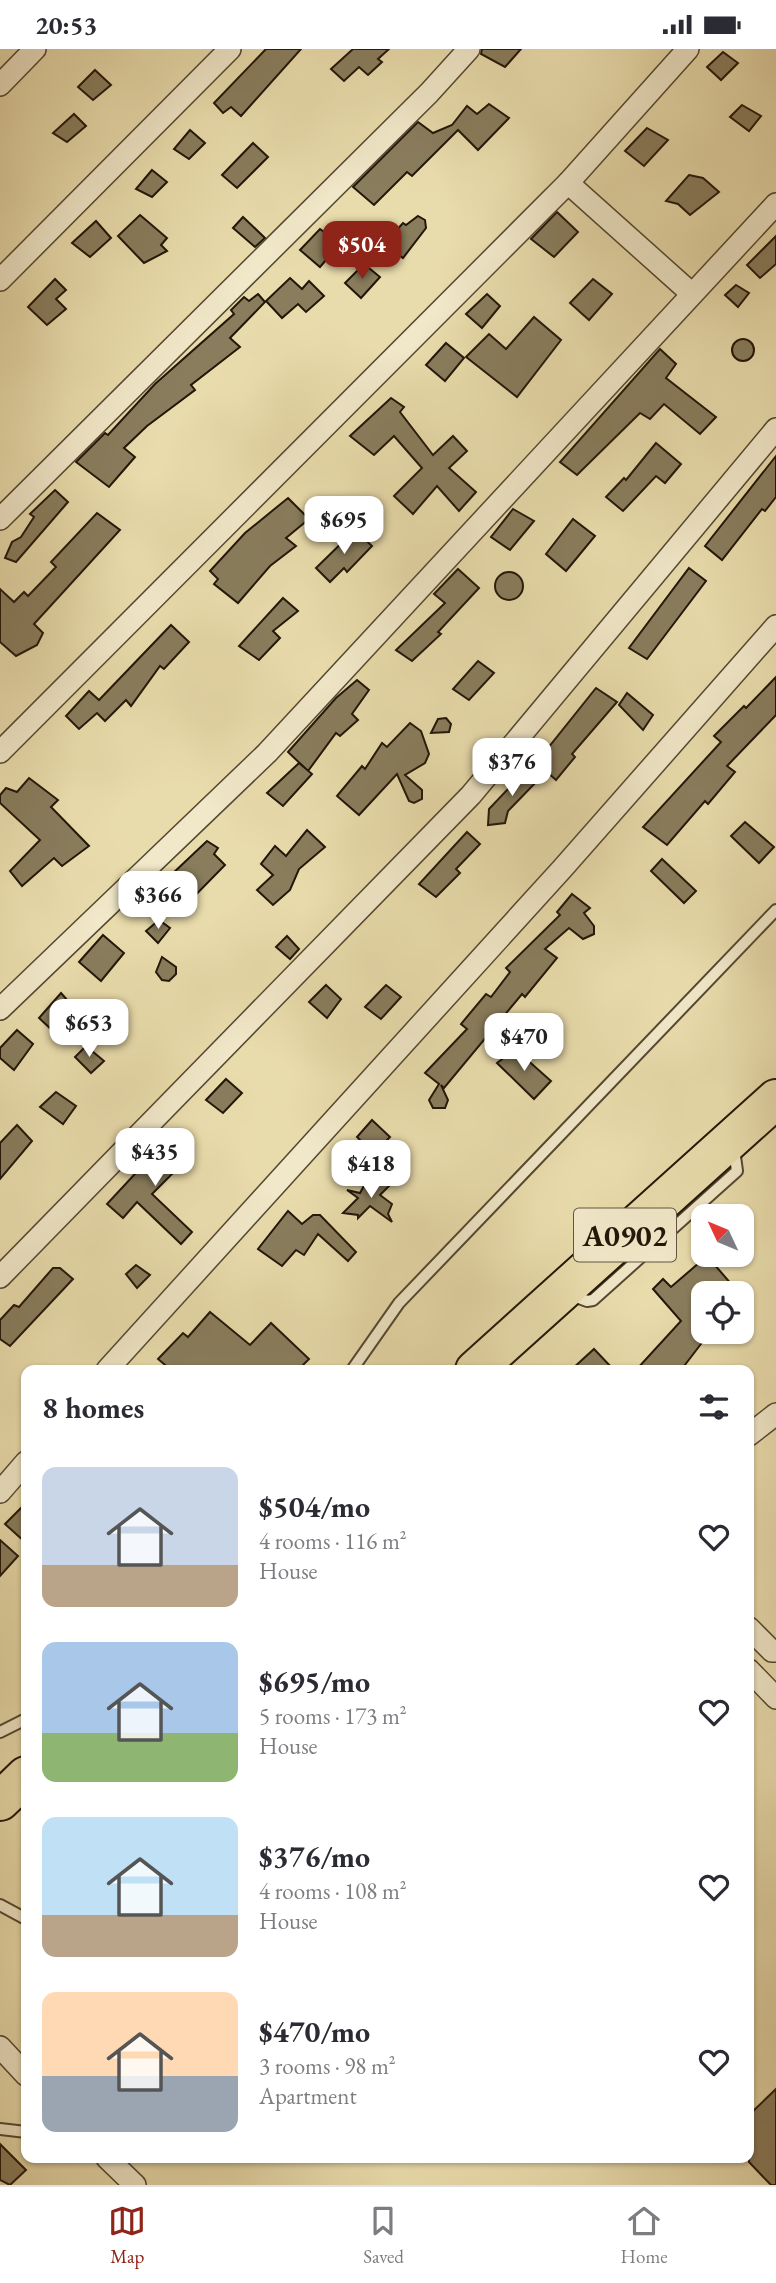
<!DOCTYPE html>
<meta charset="utf-8">
<style>
:root{--surface:#fff;--page:#f2f2f3;--text:#2b2b33;--muted:#7c7c81;--line:#e1e1e2;--accent:#8f2418}
body{margin:0;font-family:"EB Garamond",serif;background:var(--page);color:var(--text);height:100vh;display:flex;flex-direction:column;font-size:26px;white-space:nowrap}
*{box-sizing:border-box;margin:0}
p{font-size:23px;color:var(--muted)}
.icon{flex:none;width:38px;height:38px;fill:none;stroke:currentColor;stroke-width:2;stroke-linecap:round;stroke-linejoin:round}
.map{position:relative;flex:1;overflow:hidden}
.drawer{position:absolute;left:21px;top:1316px;width:733px;height:798px;display:flex;flex-direction:column;background:var(--surface);border-radius:14px;box-shadow:0 2px 5px #0004}
.drawer>*{flex:none}
.needle{width:46px;rotate:314deg}
.fabs{position:absolute;left:691px;top:1155px;display:grid;gap:14px}
.fabs a{display:grid;place-items:center;width:63px;height:63px;border-radius:14px;background:var(--surface);box-shadow:0 2px 5px #0004;font-size:35px}
.price{position:absolute;translate:-50% -60px;padding:0 16px;border-radius:14px;background:#fff;color:#222;font-size:23px;line-height:46px;filter:drop-shadow(0 2px 4px #0008)}
.price::after{content:'';position:absolute;left:50%;top:42px;width:21px;height:16px;margin-left:-10px;background:inherit;clip-path:polygon(0 0,100% 0,50% 100%)}
.price.on{background:var(--accent);color:#fff}
ul{padding:0;list-style:none}
li{display:flex;align-items:center;gap:21px;height:175px;padding:0 21px}
li span{display:grid;place-items:center;flex:none;width:196px;height:140px;border-radius:14px;color:#555}
li>.icon{margin-inline-start:auto}
span .icon{width:84px;height:84px;fill:#fffc;stroke-width:1}
li b{font-size:30px}
h2{display:flex;justify-content:space-between;align-items:center;height:84px;padding:0 21px;font-size:30px}
.status{display:flex;justify-content:space-between;align-items:center;height:49px;padding:0 35px;background:var(--surface);direction:ltr}
.status svg{height:19px;fill:currentColor}
.dock{display:flex;justify-content:space-around;align-items:center;height:98px;border-top:2px solid var(--line);background:var(--surface);font-size:19px;color:var(--muted)}
.dock a{display:grid;justify-items:center;gap:4px}
.dock .on{color:var(--accent)}
.map>svg:first-child{display:block}
.building{fill:#897d5d;stroke:#221608;stroke-width:2}
.lines{fill:none;stroke-linecap:round;stroke-linejoin:round}
.lane-casing{stroke:#544831;stroke-width:14}
.street-casing{stroke:#544831;stroke-width:24}
.highway-casing{stroke:#221608;stroke-width:42}
.lane{stroke:#f1e8c9;stroke-width:10}
.street{stroke:#f1e8c9;stroke-width:21}
.highway{stroke:#e9dcac;stroke-width:38}
.labels{text-anchor:middle;dominant-baseline:central;stroke-width:6;stroke-linejoin:round;paint-order:stroke}
.shield{fill:#f1e8c9;stroke:#605542;stroke-width:2}
.shield-label{font-size:30px;font-weight:bold;fill:#221608}
</style>
<div class="status"><b>20:53</b><svg viewBox="0 0 49 12"><path d="M0 12V9h3v3zM5 12V6h3v6zM10 12V3h3v9zM15 12V0h3v12zM26 1h20v11H26zM47 4h2v5h-2z"/></svg></div>
<div class="map">
<svg width="776" height="2136" viewBox="0 0 776 2136">
<rect width="100%" height="100%" fill="#e9dcac"/>
<filter id="stains"><feTurbulence type="fractalNoise" baseFrequency=".00286" numOctaves="4"/><feColorMatrix values="0 0 0 0 .2 0 0 0 0 .09 0 0 0 0 .02 0 0 0 .5 -.17"/></filter>
<radialGradient id="worn" r=".72"><stop offset=".6" stop-color="#630" stop-opacity="0"/><stop offset="1" stop-color="#630" stop-opacity=".3"/></radialGradient>
<g class="building">
<polygon points="266,0 301,0 241,67 231,58 223,64 214,54"/>
<polygon points="353,0 389,0 378,10 382,13 368,26 359,18 344,32 331,20"/>
<polygon points="482,0 521,0 505,18 481,5"/>
<polygon points="723,3 738,14 721,31 707,18"/>
<polygon points="95,21 111,36 93,51 78,38"/>
<polygon points="489,55 509,69 478,101 458,81 412,127 407,123 374,156 353,138 418,73 433,84 452,76 467,57 477,65"/>
<polygon points="742,56 761,67 749,82 730,68"/>
<polygon points="74,65 86,77 67,93 53,84"/>
<polygon points="647,79 668,91 644,117 625,102"/>
<polygon points="190,81 205,94 189,110 174,100"/>
<polygon points="253,94 268,108 237,139 222,126"/>
<polygon points="152,121 167,133 152,148 136,140"/>
<polygon points="689,126 703,129 719,143 690,166 678,155 666,152"/>
<polygon points="557,163 578,183 554,208 531,190"/>
<polygon points="140,166 167,189 161,196 167,202 144,214 118,187"/>
<polygon points="418,167 425,171 426,179 403,209 384,195 403,174 406,176"/>
<polygon points="243,168 265,189 255,198 233,179"/>
<polygon points="96,172 111,189 90,208 72,194"/>
<polygon points="320,180 340,195 320,218 300,201"/>
<polygon points="776,187 776,215 760,229 747,216"/>
<polygon points="364,215 380,228 361,249 345,234"/>
<polygon points="290,229 302,240 309,232 324,247 306,263 298,255 282,269 266,252"/>
<polygon points="55,230 66,241 56,250 66,260 47,276 28,258"/>
<polygon points="593,230 612,245 589,271 570,254"/>
<polygon points="736,236 749,244 738,258 725,246"/>
<polygon points="258,245 265,253 230,289 240,298 191,336 195,341 147,377 124,399 135,408 109,438 76,413 105,384 108,386 155,335 234,265 231,261 244,248 249,252"/>
<polygon points="487,245 500,257 482,279 466,265"/>
<polygon points="534,268 561,291 517,348 466,308 489,285 506,300"/>
<circle cx="743" cy="301" r="11"/>
<polygon points="446,294 464,309 445,332 426,316"/>
<polygon points="660,300 676,315 666,329 716,368 700,385 664,355 650,370 640,364 577,426 560,413"/>
<polygon points="391,349 404,358 400,363 433,406 453,387 467,402 449,419 476,443 459,462 437,437 413,465 394,447 422,419 394,387 374,406 350,387"/>
<polygon points="656,394 681,415 665,434 656,427 623,462 606,448 624,429 626,431"/>
<polygon points="776,407 776,448 765,462 762,460 722,511 705,497"/>
<polygon points="55,441 68,453 16,513 5,509 12,493 21,488 34,468 30,465"/>
<polygon points="288,449 309,470 286,489 296,497 270,517 238,554 214,535 218,530 210,522 245,484"/>
<polygon points="513,460 534,472 510,501 491,488"/>
<polygon points="97,464 120,481 34,575 43,584 37,596 16,607 0,593 0,540 14,553 24,543 28,547 56,518 51,513"/>
<polygon points="573,470 595,487 566,522 546,505"/>
<polygon points="355,481 372,497 347,523 344,519 330,533 316,519"/>
<polygon points="689,519 706,532 647,610 629,599"/>
<polygon points="458,520 479,539 438,583 441,585 412,612 396,601 445,554 434,545"/>
<circle cx="509" cy="537" r="14"/>
<polygon points="283,549 298,562 273,582 280,589 259,611 239,597"/>
<polygon points="171,576 189,593 164,620 160,617 131,657 126,651 105,672 97,664 79,680 66,667 89,642 99,651"/>
<polygon points="478,612 494,624 469,651 453,640"/>
<polygon points="776,628 776,666 727,717 735,723 708,755 705,752 667,796 643,778 721,693 714,687 744,657 746,659"/>
<polygon points="357,631 369,641 352,665 358,671 340,687 336,684 308,722 288,703 336,649"/>
<polygon points="596,639 617,653 572,705 575,708 556,731 547,723 542,729 532,719"/>
<polygon points="627,644 653,666 643,681 619,656"/>
<polygon points="446,669 451,675 449,683 431,684 438,670"/>
<polygon points="410,674 421,682 429,705 425,714 405,726 422,741 422,750 414,754 409,752 397,725 359,766 337,747 362,717 365,720 382,694 387,698"/>
<polygon points="299,714 312,725 283,757 267,744"/>
<polygon points="527,720 541,728 508,762 505,774 488,776 489,760"/>
<polygon points="29,729 58,751 51,758 89,797 62,817 54,809 22,837 10,822 40,791 0,754 0,746 6,739 17,743"/>
<polygon points="745,773 774,798 759,814 731,787"/>
<polygon points="307,781 325,798 299,820 290,841 273,856 257,841 273,826 261,815 275,797 286,807"/>
<polygon points="467,783 480,795 456,820 460,824 436,848 419,835"/>
<polygon points="207,792 218,799 214,805 225,816 178,864 152,844"/>
<polygon points="662,810 696,842 684,854 651,822"/>
<polygon points="572,845 590,859 584,864 594,877 594,885 583,890 569,879 545,900 557,909 525,948 522,945 444,1039 441,1036 448,1051 445,1059 433,1059 429,1051 439,1035 425,1024 467,980 461,975 486,945 491,948 510,923 506,919 560,866 557,863"/>
<polygon points="159,871 170,879 158,894 146,882"/>
<polygon points="103,886 124,904 101,932 79,913"/>
<polygon points="287,887 299,900 290,910 276,898"/>
<polygon points="162,908 176,918 176,925 169,932 162,931 156,923"/>
<polygon points="326,936 341,950 327,969 309,953"/>
<polygon points="386,936 401,948 381,970 365,958"/>
<polygon points="61,944 75,960 53,982 39,969"/>
<polygon points="17,981 33,995 14,1021 0,1009 0,999"/>
<polygon points="86,997 104,1012 91,1024 75,1008"/>
<polygon points="515,1000 551,1032 534,1050 497,1014"/>
<polygon points="226,1030 242,1044 223,1064 206,1051"/>
<polygon points="56,1043 76,1057 63,1075 40,1058"/>
<polygon points="372,1071 390,1088 374,1105 357,1088"/>
<polygon points="17,1076 32,1092 0,1130 0,1094"/>
<polygon points="173,1084 191,1106 152,1145 192,1183 181,1195 137,1153 123,1169 107,1155"/>
<polygon points="389,1129 393,1133 380,1146 392,1155 388,1165 392,1173 370,1157 358,1169 358,1166 343,1164 358,1149 347,1141 360,1144 366,1133 376,1137"/>
<polygon points="288,1162 302,1175 313,1166 320,1166 356,1203 348,1212 318,1185 304,1206 296,1201 282,1217 258,1200"/>
<polygon points="707,1207 739,1244 704,1244 704,1291 681,1321 636,1321 681,1272 653,1240 663,1230 671,1238"/>
<polygon points="136,1216 150,1226 137,1239 126,1225"/>
<polygon points="53,1219 60,1219 73,1230 10,1297 0,1290 0,1271 14,1256 19,1258"/>
<polygon points="210,1263 250,1296 271,1274 309,1310 298,1321 171,1321 158,1310 183,1284 188,1288"/>
<polygon points="594,1300 614,1321 571,1321"/>
<polygon points="26,1454 26,1494 5,1475"/>
<polygon points="0,1491 18,1507 0,1527"/>
<polygon points="776,2040 776,2136 771,2136 749,2113 749,2066"/>
<polygon points="0,2095 26,2121 10,2136 0,2131"/>
</g>
<g class="lines">
<g class="lane-casing">
<g id="lane">
<polyline points="571,1246 587,1252 593,1251 737,1122 734,1100"/>
<polyline points="352,1321 399,1254 776,861"/>
<polyline points="0,1683 26,1670"/>
<polyline points="0,1856 26,1870"/>
<polyline points="0,2080 26,2083"/>
</g>
</g>
<g class="street-casing">
<g id="street">
<polyline points="0,36 35,0"/>
<polyline points="568,134 692,245"/>
<polyline points="0,231 230,0"/>
<polyline points="0,470 429,44 469,0"/>
<polyline points="0,703 568,134 688,0"/>
<polyline points="0,960 267,704 776,155"/>
<polyline points="0,1228 471,746 776,380"/>
<polyline points="107,1321 562,820 776,577"/>
<polyline points="749,1386 776,1365"/>
<polyline points="0,1443 26,1413"/>
<polyline points="749,1579 772,1602 776,1602"/>
<polyline points="749,1621 776,1649"/>
<polyline points="0,1998 26,2026"/>
<polyline points="107,2109 135,2136"/>
</g>
</g>
<g class="highway-casing">
<g id="highway">
<polyline points="475,1321 776,1050"/>
<polyline points="0,1752 26,1727"/>
</g>
</g>
<use href="#lane" class="lane"/>
<use href="#street" class="street"/>
<use href="#highway" class="highway"/>
</g>
<g class="labels">
<rect class="shield" x="574" y="1159.5" width="102" height="53" rx="5"/>
<g class="shield-label">
<text x="625" y="1186">A0902</text>
</g>
</g>
<rect width="100%" height="100%" filter="url(#stains)"/>
<rect width="100%" height="100%" fill="url(#worn)"/>
</svg>
<div class="fabs">
<a><svg class="needle" viewBox="-14 -14 28 28"><path d="M0-13l5 13h-10z" fill="#e53935"/><path d="M0 13l5-13h-10z" fill="#7c7c81"/></svg></a>
<a><svg class="icon" aria-label="locate" viewBox="0 0 24 24"><circle cx="12" cy="12" r="6"/><path d="M12 2v4M12 18v4M2 12h4M18 12h4"/></svg></a>
</div>
<b class="price on" style="left:362px;top:232px">$504</b>
<b class="price" style="left:344px;top:507px">$695</b>
<b class="price" style="left:512px;top:749px">$376</b>
<b class="price" style="left:158px;top:882px">$366</b>
<b class="price" style="left:89px;top:1010px">$653</b>
<b class="price" style="left:524px;top:1024px">$470</b>
<b class="price" style="left:155px;top:1139px">$435</b>
<b class="price" style="left:371px;top:1151px">$418</b>
<section class="drawer">
<h2>8 homes<svg class="icon" aria-label="filters" viewBox="0 0 24 24"><path d="M4 7h16M4 17h16"/><circle cx="9" cy="7" r="2"/><circle cx="15" cy="17" r="2"/></svg></h2>
<ul>
<li><span style="background:linear-gradient(#c9d6e8 70%,#b9a48a 0)"><svg class="icon" aria-label="home" viewBox="0 0 24 24"><path d="M3 11l9-7 9 7M6 9v11h12V9"/></svg></span><div><b>$504/mo</b><p>4 rooms · 116 m²</p><p>House</p></div><svg class="icon" aria-label="heart" viewBox="0 0 24 24"><path d="M12 20l-8-8c-3-5 5-10 8-4 3-6 11-1 8 4z"/></svg></li>
<li><span style="background:linear-gradient(#a9c7e8 65%,#8fb573 0)"><svg class="icon" aria-label="home" viewBox="0 0 24 24"><path d="M3 11l9-7 9 7M6 9v11h12V9"/></svg></span><div><b>$695/mo</b><p>5 rooms · 173 m²</p><p>House</p></div><svg class="icon" aria-label="heart" viewBox="0 0 24 24"><path d="M12 20l-8-8c-3-5 5-10 8-4 3-6 11-1 8 4z"/></svg></li>
<li><span style="background:linear-gradient(#bfe0f5 70%,#b9a48a 0)"><svg class="icon" aria-label="home" viewBox="0 0 24 24"><path d="M3 11l9-7 9 7M6 9v11h12V9"/></svg></span><div><b>$376/mo</b><p>4 rooms · 108 m²</p><p>House</p></div><svg class="icon" aria-label="heart" viewBox="0 0 24 24"><path d="M12 20l-8-8c-3-5 5-10 8-4 3-6 11-1 8 4z"/></svg></li>
<li><span style="background:linear-gradient(#ffd9b3 60%,#9aa5b1 0)"><svg class="icon" aria-label="home" viewBox="0 0 24 24"><path d="M3 11l9-7 9 7M6 9v11h12V9"/></svg></span><div><b>$470/mo</b><p>3 rooms · 98 m²</p><p>Apartment</p></div><svg class="icon" aria-label="heart" viewBox="0 0 24 24"><path d="M12 20l-8-8c-3-5 5-10 8-4 3-6 11-1 8 4z"/></svg></li>
</ul>
</section>
</div>
<nav class="dock">
<a class="on"><svg class="icon" aria-label="map" viewBox="0 0 24 24"><path d="M3 6l6-2 6 2 6-2v14l-6 2-6-2-6 2zM9 4v14M15 6v14"/></svg>Map</a>
<a><svg class="icon" aria-label="saved" viewBox="0 0 24 24"><path d="M7 4h10v16l-5-4-5 4z"/></svg>Saved</a>
<a><svg class="icon" aria-label="home" viewBox="0 0 24 24"><path d="M3 11l9-7 9 7M6 9v11h12V9"/></svg>Home</a>
</nav>
